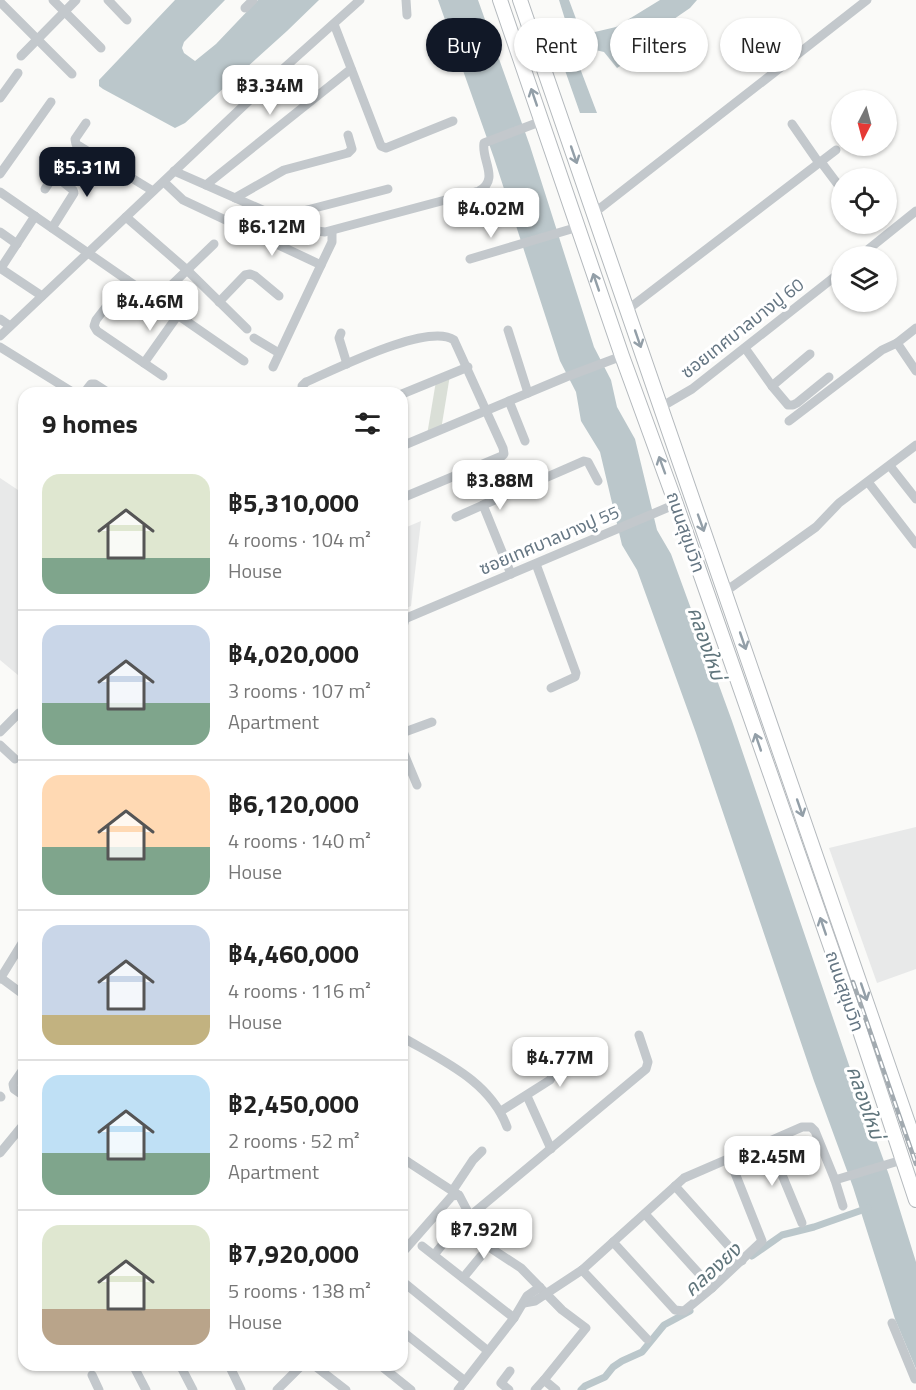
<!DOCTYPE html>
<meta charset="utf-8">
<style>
:root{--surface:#fff;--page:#f2f2f2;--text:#222;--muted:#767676;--line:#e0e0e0;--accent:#111827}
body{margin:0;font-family:"Titillium Web","Noto Sans Thai",sans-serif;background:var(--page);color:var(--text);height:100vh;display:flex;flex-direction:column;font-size:22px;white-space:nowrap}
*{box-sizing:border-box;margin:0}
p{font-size:20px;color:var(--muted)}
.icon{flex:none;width:33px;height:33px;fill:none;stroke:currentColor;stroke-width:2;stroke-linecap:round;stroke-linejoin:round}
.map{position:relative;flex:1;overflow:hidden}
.panel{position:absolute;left:18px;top:387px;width:390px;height:984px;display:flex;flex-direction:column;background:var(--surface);border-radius:18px;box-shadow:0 2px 4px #0004}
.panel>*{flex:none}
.top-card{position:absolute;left:426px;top:18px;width:399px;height:54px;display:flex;gap:12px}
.needle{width:39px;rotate:186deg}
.fabs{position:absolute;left:831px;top:90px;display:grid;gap:12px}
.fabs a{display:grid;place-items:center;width:66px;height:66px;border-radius:50%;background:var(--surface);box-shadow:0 2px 4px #0004;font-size:30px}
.price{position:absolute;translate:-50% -51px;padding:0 14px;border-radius:12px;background:#fff;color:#222;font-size:20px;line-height:39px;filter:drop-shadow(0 2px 3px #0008)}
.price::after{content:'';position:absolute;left:50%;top:36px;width:18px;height:14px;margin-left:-9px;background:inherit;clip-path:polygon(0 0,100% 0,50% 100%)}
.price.selected{background:var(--accent);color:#fff}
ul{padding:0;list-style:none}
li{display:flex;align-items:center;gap:18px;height:150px;padding:0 24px}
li+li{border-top:2px solid var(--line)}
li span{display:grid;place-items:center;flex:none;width:168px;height:120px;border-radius:18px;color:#555}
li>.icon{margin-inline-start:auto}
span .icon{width:72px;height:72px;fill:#fffc;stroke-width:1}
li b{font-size:26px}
h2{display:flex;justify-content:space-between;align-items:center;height:72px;padding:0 24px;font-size:26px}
.chip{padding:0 21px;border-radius:27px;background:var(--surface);box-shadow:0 2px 4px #0004;font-size:21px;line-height:54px}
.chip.selected{background:var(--accent);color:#fff}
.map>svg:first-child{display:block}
.built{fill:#e8e9e9}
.green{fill:#dadfd7}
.water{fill:#bbc7cb}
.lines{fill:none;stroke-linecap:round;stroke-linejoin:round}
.canal{stroke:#bbc7cb;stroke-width:7}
.highway-casing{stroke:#b4b9bd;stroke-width:16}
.minor{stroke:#c3c8cc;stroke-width:9}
.highway{stroke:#fff;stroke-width:14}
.rail-casing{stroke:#a2aab0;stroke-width:4.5}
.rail{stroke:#fff;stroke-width:2;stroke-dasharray:7;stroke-linecap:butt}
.oneway{stroke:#939fa8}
.labels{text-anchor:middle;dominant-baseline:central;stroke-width:6;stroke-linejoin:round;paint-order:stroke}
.street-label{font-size:18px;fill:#657683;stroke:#fff}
.water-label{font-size:20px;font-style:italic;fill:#60757c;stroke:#fff}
</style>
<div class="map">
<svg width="916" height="1390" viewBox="0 0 916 1390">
<rect width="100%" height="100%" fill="#fafaf8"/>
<g class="built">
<polygon points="0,478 24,494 24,680 0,660"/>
<polygon points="421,521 411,606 402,610 402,529"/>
<polygon points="916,827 916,969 877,983 829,848"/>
</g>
<polygon class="green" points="450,375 441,430 427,435 436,381"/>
<g class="water">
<polygon points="175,0 225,0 184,42 182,48 184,53 195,61 216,44 258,0 319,0 287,31 185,123 175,128 103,89 99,86 99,80"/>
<polygon points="438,0 478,0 530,146 594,347 611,380 617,407 635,439 657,530 671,554 732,721 850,1068 889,1175 916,1262 916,1369 895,1319 853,1187 814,1081 696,733 637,570 622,545 600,452 581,421 576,392 560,361 494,158"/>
<polygon points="559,0 569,0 582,35 616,27 660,0 697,0 690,8 629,50 628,61 617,68 604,52 591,49 580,57 578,63 597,113 580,113 561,59 573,45"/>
</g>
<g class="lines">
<g class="canal">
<polyline points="752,1256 782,1235 814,1227 868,1208"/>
<polyline points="581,1390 585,1386 605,1377 613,1367 622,1361 642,1352 664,1325 690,1311"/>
</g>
<g class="highway-casing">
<g id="highway">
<polyline points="500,0 622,356 676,504 857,1022 916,1200"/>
<polyline points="520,0 916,1146"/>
</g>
</g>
<g class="minor">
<polyline points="53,0 101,48"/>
<polyline points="108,0 127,20"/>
<polyline points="406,0 407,15"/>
<polyline points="0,2 72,74"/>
<polyline points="245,8 253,0"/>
<polyline points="334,24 381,146 386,148 453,121"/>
<polyline points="21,56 76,0"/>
<polyline points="0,98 18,73"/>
<polyline points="86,123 75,139 76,144 153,191"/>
<polyline points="792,124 819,163"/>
<polyline points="821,162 842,190"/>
<path d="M174,171L308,230L325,232L479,191C500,179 481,160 484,143L542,121"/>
<polyline points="0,174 51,102"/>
<polyline points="164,182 183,200 321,265 273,367"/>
<polyline points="206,185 351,69"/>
<polyline points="45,189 62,163"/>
<polyline points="0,192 244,361"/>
<polyline points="235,198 284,170 348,153 352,149 348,135"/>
<polyline points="594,213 867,0"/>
<polyline points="126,217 187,270 247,329"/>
<polyline points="280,217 388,189"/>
<polyline points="52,228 74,193 73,190 54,175"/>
<polyline points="0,232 17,244"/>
<polyline points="860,256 916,211"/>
<polyline points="470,259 578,227"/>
<polyline points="321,265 332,242 332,231"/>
<polyline points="0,268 42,296"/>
<polyline points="1,268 35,216"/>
<polyline points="127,280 96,320 94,326 97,331 163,376"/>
<polyline points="114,296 145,316"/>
<polyline points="156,300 214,244"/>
<polyline points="219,302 245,275 250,274 255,276 279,296"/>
<polyline points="627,310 836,150"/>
<polyline points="0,319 10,326"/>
<polyline points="508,330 528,393"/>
<polyline points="341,333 339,338 347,364"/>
<polyline points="0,336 274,77 360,0"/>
<polyline points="254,338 279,353"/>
<polyline points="897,343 916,371"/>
<polyline points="0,347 74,393"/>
<polyline points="745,348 772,386 788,405 793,405 797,403 829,377"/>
<polyline points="144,363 178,315"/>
<polyline points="772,386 810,354"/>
<polyline points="84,393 91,384 95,384 109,393"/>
<path d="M303,393L302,386L306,382C334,370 428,322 454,340L503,448L504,454L502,456L402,498"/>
<polyline points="402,394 468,367"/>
<polyline points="509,401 525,441"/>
<polyline points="661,407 692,389 842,271"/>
<polyline points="789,421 882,350 897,343 916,328"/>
<polyline points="402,446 566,377 622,356"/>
<polyline points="890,466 916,499"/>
<polyline points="868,482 916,544"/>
<polyline points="483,505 584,461 588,462 598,481"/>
<polyline points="456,517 483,505 511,574"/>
<polyline points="536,564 576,673 575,677 551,688"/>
<polyline points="726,591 816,527 839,503 916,445"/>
<polyline points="402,620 676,504"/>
<polyline points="402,631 405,619"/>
<polyline points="0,732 19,713"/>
<polyline points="402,733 432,722"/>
<polyline points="0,745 15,759"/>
<polyline points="402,749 417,785"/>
<polyline points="1,978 24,995"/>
<polyline points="0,979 24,940"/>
<path d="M402,1037C443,1061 490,1081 507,1127"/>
<polyline points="24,1068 13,1084 14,1089 24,1096"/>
<polyline points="0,1096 1,1097"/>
<polyline points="527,1096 551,1149"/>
<polyline points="501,1111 550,1080 552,1076 547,1065"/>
<polyline points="768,1141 802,1223"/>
<polyline points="0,1153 23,1125"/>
<polyline points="402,1158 457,1194"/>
<polyline points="835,1180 843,1206"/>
<polyline points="675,1186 742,1261"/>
<polyline points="453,1190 473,1160 482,1151"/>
<polyline points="645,1214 712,1288"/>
<polyline points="470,1216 646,1069 648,1062 639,1035"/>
<polyline points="613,1242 675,1310 684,1311 712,1288 762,1241 729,1158"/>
<polyline points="422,1246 514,1318"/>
<polyline points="402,1253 452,1196 459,1195 478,1231 489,1247 521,1268 562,1310 586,1328 544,1380"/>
<polyline points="434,1255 462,1220"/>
<polyline points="582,1270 647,1339"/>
<polyline points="463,1278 481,1256"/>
<polyline points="402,1281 488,1351"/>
<polyline points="524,1303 535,1301 582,1270 684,1178 802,1127 811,1127 815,1131 835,1180 902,1160"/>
<polyline points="892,1323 915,1379"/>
<polyline points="402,1331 465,1381"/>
<polyline points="133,1365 146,1390"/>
<polyline points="180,1365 193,1390"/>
<polyline points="229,1365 241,1390"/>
<polyline points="380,1365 411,1390"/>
<polyline points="315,1366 346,1390"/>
<polyline points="92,1375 99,1390"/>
<polyline points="277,1390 302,1365"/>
<polyline points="458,1390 514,1318 527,1296 540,1287"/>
<polyline points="509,1390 501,1383 510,1371"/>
<polyline points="535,1390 544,1380 556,1390"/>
</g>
<use href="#highway" class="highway"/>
<g class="rail-casing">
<polyline id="rail" points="853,982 916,1164"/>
</g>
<use href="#rail" class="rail"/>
</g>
<defs><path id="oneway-shaft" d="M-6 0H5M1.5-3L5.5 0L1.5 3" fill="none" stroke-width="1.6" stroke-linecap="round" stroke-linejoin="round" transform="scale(1.5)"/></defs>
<g class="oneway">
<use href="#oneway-shaft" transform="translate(534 97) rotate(-109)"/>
<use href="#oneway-shaft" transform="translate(574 155) rotate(71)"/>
<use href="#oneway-shaft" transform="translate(596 282) rotate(-109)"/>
<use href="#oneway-shaft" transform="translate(638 339) rotate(71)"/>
<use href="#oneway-shaft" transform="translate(662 465) rotate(-110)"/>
<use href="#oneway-shaft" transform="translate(701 523) rotate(70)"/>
<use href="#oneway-shaft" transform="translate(743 641) rotate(71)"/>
<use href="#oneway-shaft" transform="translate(758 742) rotate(-109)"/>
<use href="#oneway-shaft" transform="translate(800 808) rotate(71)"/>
<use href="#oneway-shaft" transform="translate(823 926) rotate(-109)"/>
<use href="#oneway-shaft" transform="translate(864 992) rotate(71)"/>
</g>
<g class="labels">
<g class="street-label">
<text transform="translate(742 328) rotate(-38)">ซอยเทศบาลบางปู 60</text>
<text transform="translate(686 532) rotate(71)">ถนนสุขุมวิท</text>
<text transform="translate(549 540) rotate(-23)">ซอยเทศบาลบางปู 55</text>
<text transform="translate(845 991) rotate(71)">ถนนสุขุมวิท</text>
</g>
<g class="water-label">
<text transform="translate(707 643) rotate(71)">คลองใหม่</text>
<text transform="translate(866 1102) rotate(71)">คลองใหม่</text>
<text transform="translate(712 1269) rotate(-42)">คลองยง</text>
</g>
</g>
</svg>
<div class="fabs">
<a><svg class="needle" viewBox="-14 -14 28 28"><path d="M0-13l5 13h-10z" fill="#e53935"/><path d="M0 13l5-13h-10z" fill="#767676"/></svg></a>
<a><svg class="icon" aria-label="locate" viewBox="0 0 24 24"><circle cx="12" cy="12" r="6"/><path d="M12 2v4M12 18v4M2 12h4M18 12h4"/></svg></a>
<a><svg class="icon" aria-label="layers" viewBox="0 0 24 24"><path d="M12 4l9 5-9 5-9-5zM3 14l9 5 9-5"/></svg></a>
</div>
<b class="price" style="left:270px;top:116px">฿3.34M</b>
<b class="price selected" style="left:87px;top:198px">฿5.31M</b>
<b class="price" style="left:491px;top:239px">฿4.02M</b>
<b class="price" style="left:272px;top:257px">฿6.12M</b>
<b class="price" style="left:150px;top:332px">฿4.46M</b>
<b class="price" style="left:500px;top:511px">฿3.88M</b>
<b class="price" style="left:560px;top:1088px">฿4.77M</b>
<b class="price" style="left:772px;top:1187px">฿2.45M</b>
<b class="price" style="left:484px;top:1260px">฿7.92M</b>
<div class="top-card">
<a class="chip selected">Buy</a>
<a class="chip">Rent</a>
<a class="chip">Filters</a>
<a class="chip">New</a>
</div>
<section class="panel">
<h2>9 homes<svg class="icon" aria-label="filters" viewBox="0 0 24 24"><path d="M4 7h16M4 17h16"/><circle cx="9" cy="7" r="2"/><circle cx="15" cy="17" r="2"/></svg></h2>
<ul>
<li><span style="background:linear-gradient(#dfe7d0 70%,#7fa58c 0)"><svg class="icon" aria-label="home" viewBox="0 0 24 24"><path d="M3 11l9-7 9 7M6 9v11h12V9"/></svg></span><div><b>฿5,310,000</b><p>4 rooms · 104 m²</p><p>House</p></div></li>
<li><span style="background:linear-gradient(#c9d6e8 65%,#7fa58c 0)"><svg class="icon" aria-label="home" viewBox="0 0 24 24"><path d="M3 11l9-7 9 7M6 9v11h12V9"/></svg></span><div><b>฿4,020,000</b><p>3 rooms · 107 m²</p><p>Apartment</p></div></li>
<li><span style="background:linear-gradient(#ffd9b3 60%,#7fa58c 0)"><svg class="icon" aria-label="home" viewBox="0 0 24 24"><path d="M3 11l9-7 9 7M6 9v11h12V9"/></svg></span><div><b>฿6,120,000</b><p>4 rooms · 140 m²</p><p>House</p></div></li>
<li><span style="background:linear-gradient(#c9d6e8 75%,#c2b280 0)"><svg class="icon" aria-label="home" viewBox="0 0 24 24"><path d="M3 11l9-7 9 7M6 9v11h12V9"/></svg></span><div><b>฿4,460,000</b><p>4 rooms · 116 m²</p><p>House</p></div></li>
<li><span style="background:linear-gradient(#bfe0f5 65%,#7fa58c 0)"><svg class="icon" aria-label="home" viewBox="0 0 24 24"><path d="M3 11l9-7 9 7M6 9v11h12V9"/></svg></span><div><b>฿2,450,000</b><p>2 rooms · 52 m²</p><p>Apartment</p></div></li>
<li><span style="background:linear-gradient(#dfe7d0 70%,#b9a48a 0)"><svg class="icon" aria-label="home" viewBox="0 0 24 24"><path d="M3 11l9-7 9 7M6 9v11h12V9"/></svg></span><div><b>฿7,920,000</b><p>5 rooms · 138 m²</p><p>House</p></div></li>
</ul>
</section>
</div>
